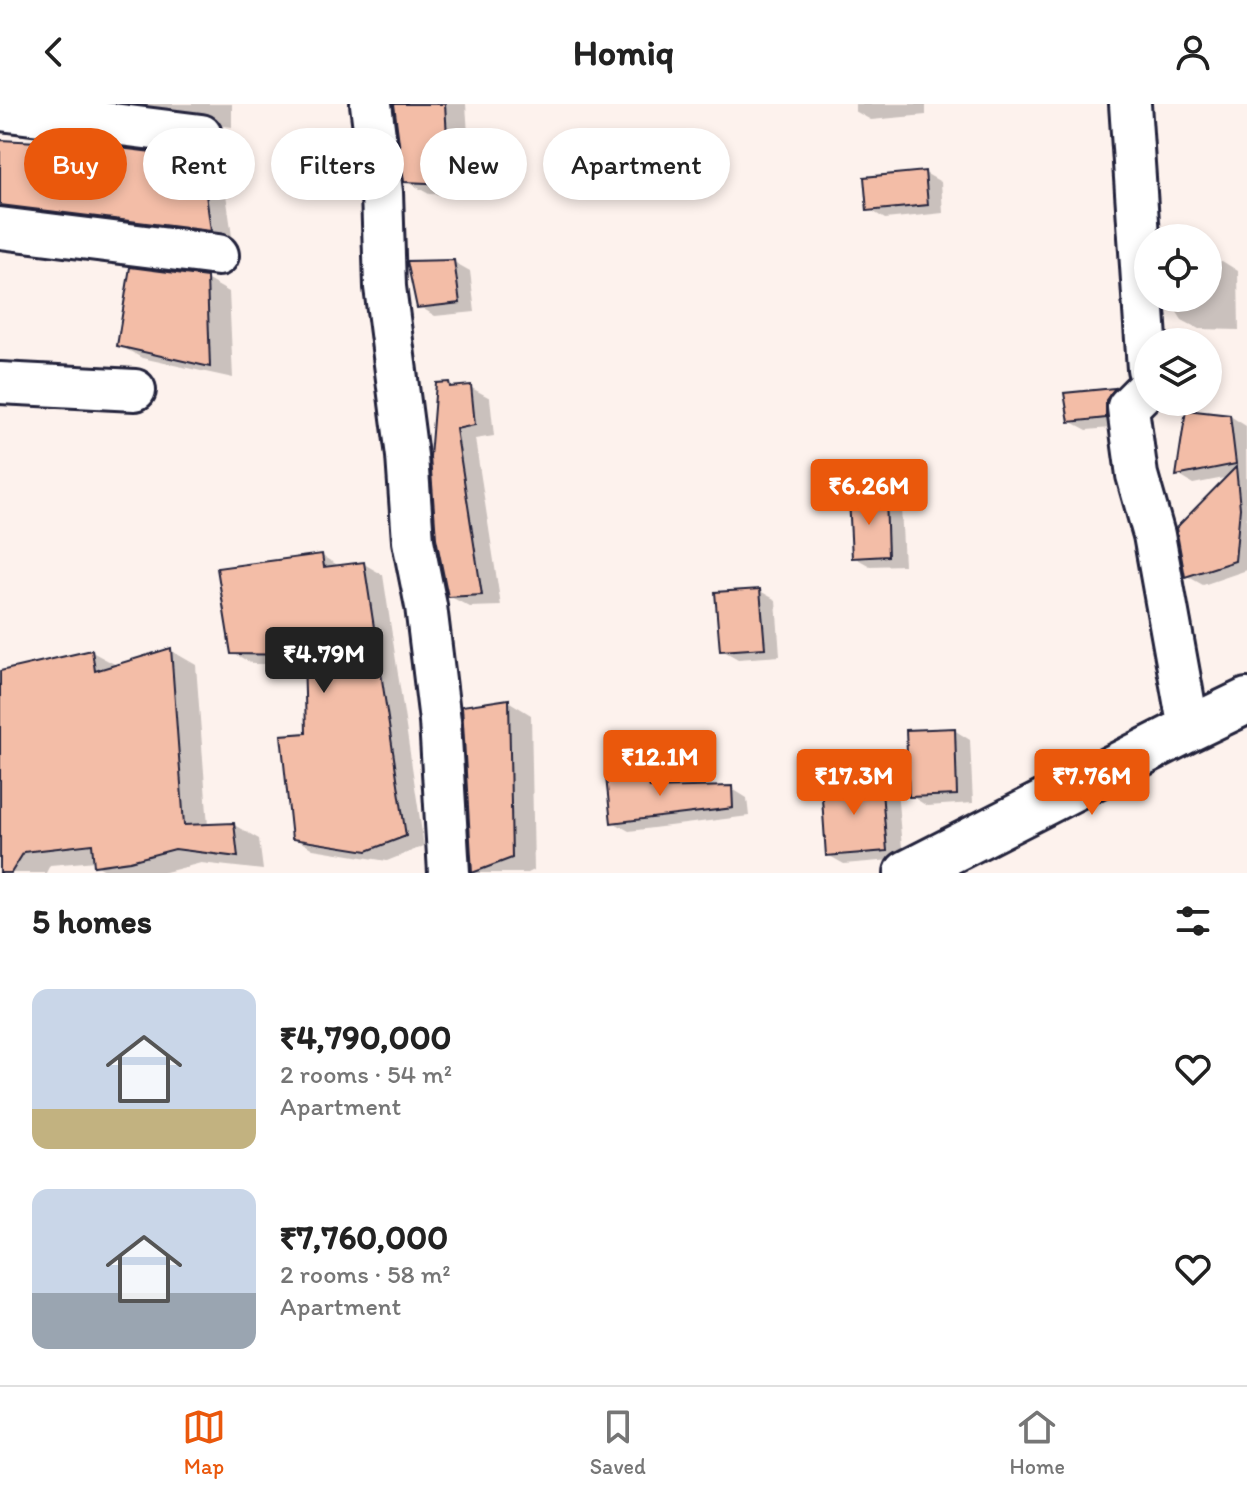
<!DOCTYPE html>
<meta charset="utf-8">
<style>
:root{--surface:#fff;--page:#f2f2f2;--text:#222;--muted:#767676;--line:#e0e0e0;--accent:#ea580c}
body{margin:0;font-family:Itim,sans-serif;background:var(--page);color:var(--text);height:100vh;display:flex;flex-direction:column;font-size:30px;white-space:nowrap}
*{box-sizing:border-box;margin:0}
p{font-size:26px;color:var(--muted)}
.icon{flex:none;width:44px;height:44px;fill:none;stroke:currentColor;stroke-width:2;stroke-linecap:round;stroke-linejoin:round}
.map{position:relative;height:769px;overflow:hidden}
.sheet{display:flex;flex-direction:column;background:var(--surface);flex:1}
.sheet>*{flex:none}
.guide{position:absolute;left:24px;top:24px;width:800px;height:72px;display:flex;gap:16px}
.buttons{position:absolute;left:1134px;top:120px;display:grid;gap:16px}
.buttons a{display:grid;place-items:center;width:88px;height:88px;border-radius:50%;background:var(--surface);box-shadow:0 4px 12px #0003;font-size:40px}
.price{position:absolute;translate:-50% -68px;padding:0 18px;border-radius:8px;background:var(--accent);color:#fff;font-size:26px;line-height:52px;filter:drop-shadow(0 2px 4px #0008)}
.price::after{content:'';position:absolute;left:50%;top:48px;width:24px;height:18px;margin-left:-12px;background:inherit;clip-path:polygon(0 0,100% 0,50% 100%)}
.price.on{background:#222;color:#fff}
ul{padding:0;list-style:none}
li{display:flex;align-items:center;gap:24px;height:200px;padding:0 32px}
li span{display:grid;place-items:center;flex:none;width:224px;height:160px;border-radius:16px;color:#555}
li>.icon{margin-inline-start:auto}
span .icon{width:96px;height:96px;fill:#fffc;stroke-width:1}
li b{font-size:34px}
h2{display:flex;justify-content:space-between;align-items:center;height:96px;padding:0 32px;font-size:34px}
.tag{padding:0 28px;border-radius:36px;background:var(--surface);box-shadow:0 4px 12px #0003;font-size:28px;line-height:72px}
.tag.on{background:var(--accent);color:#fff}
header{display:flex;justify-content:space-between;align-items:center;height:104px;padding:0 32px;background:var(--surface);font-size:36px;font-weight:800}
.tabs{display:flex;justify-content:space-around;align-items:center;height:112px;border-top:2px solid var(--line);background:var(--surface);font-size:22px;color:var(--muted)}
.tabs a{display:grid;justify-items:center;gap:4px}
.tabs .on{color:var(--accent)}
.map>svg:first-child{display:block}
.shadow{fill:#0003}
.building{fill:#f3bda7;stroke:#22223b;stroke-width:2}
.lines{fill:none;stroke-linecap:round;stroke-linejoin:round}
.street-casing{stroke:#22223b;stroke-width:46}
.secondary-casing{stroke:#22223b;stroke-width:50}
.street{stroke:#fff;stroke-width:40}
.secondary{stroke:#fff;stroke-width:44}
</style>
<header><svg class="icon" aria-label="back" viewBox="0 0 24 24"><path d="M15 5l-7 7 7 7"/></svg>Homiq<svg class="icon" aria-label="person" viewBox="0 0 24 24"><circle cx="12" cy="8" r="4"/><path d="M4 21q1-7 8-7t8 7"/></svg></header>
<div class="map">
<svg width="1247" height="769" viewBox="0 0 1247 769">
<rect width="100%" height="100%" fill="#fdf2ed"/>
<filter id="ink" filterUnits="userSpaceOnUse"><feTurbulence type="fractalNoise" baseFrequency=".0125" numOctaves="2"/><feDisplacementMap in="SourceGraphic" scale="16" xChannelSelector="R" yChannelSelector="G"/><feConvolveMatrix kernelMatrix="1 2 1 2 8 2 1 2 1" color-interpolation-filters="sRGB"/></filter>
<g filter="url(#ink)">
<g class="shadow">
<polygon points="100,0 232,0 232,23 118,9"/>
<polygon points="397,0 466,0 472,92 429,90 406,77"/>
<polygon points="855,0 926,0 926,11 871,16 855,7"/>
<polygon points="0,38 200,55 223,69 233,139 27,113 0,106"/>
<polygon points="925,69 941,78 943,109 885,115 869,105"/>
<polygon points="1222,157 1238,167 1239,226 1199,225 1182,216 1168,194 1208,194 1208,159"/>
<polygon points="454,158 470,167 475,208 435,212 419,202"/>
<polygon points="206,175 229,188 233,274 142,254 119,241"/>
<polygon points="448,280 456,284 470,283 490,294 494,332 475,335 501,502 470,503 449,492"/>
<polygon points="1114,286 1129,295 1122,323 1087,326 1070,317 1066,290"/>
<polygon points="1230,312 1246,322 1247,466 1203,481 1187,472 1229,373 1193,380 1178,371"/>
<polygon points="885,394 901,403 904,461 870,462 854,453"/>
<polygon points="322,452 341,463 364,460 383,471 424,742 387,757 313,745 294,734 309,631 306,560 253,560 233,549"/>
<polygon points="760,487 776,496 780,552 738,555 722,546"/>
<polygon points="170,546 196,561 208,722 234,721 259,735 263,766 201,759 162,769 110,769 96,761 96,757 50,761 46,769 0,769 0,569 92,548 118,562"/>
<polygon points="508,597 531,611 534,766 528,769 475,769 464,603"/>
<polygon points="954,626 970,636 973,699 927,702 911,692"/>
<polygon points="644,667 661,677 663,686 731,684 747,694 749,712 629,727 613,718"/>
<polygon points="881,677 897,686 903,755 844,760 828,751"/>
</g>
<g class="building">
<polygon points="394,0 445,0 450,80 404,78"/>
<polygon points="0,36 95,41 201,54 211,127 0,101"/>
<polygon points="925,67 928,101 867,107 864,73"/>
<polygon points="454,156 460,199 417,204 407,157"/>
<polygon points="130,163 207,173 210,263 117,242"/>
<polygon points="449,278 450,283 471,281 475,321 456,325 482,491 448,493 436,434 430,353 436,279"/>
<polygon points="1115,284 1106,296 1106,314 1069,318 1064,289"/>
<polygon points="1186,306 1230,311 1236,360 1176,372"/>
<polygon points="1236,363 1240,404 1235,457 1185,473 1176,424"/>
<polygon points="886,392 888,452 852,454 849,393"/>
<polygon points="322,450 324,463 364,458 406,732 367,747 292,735 281,631 306,629 304,551 231,550 217,464"/>
<polygon points="760,485 765,544 720,547 715,488"/>
<polygon points="171,544 184,721 234,719 238,753 175,745 130,757 94,762 92,740 24,748 11,769 0,769 0,567 92,546 95,567"/>
<polygon points="509,595 512,754 472,769 462,602"/>
<polygon points="955,624 957,691 909,693 906,626"/>
<polygon points="645,665 650,684 732,682 733,704 611,719 606,673"/>
<polygon points="881,675 887,747 826,752 821,679"/>
</g>
<g class="lines">
<g class="street-casing">
<g id="street">
<polyline points="371,0 382,88 385,183 407,352 413,437 426,502 440,617 449,769"/>
<polyline points="1130,0 1148,265"/>
<polyline points="0,6 201,31"/>
<polyline points="0,124 218,151"/>
<polyline points="0,279 135,286"/>
<polyline points="1148,283 1128,303 1129,312 1137,371 1154,431 1189,625"/>
</g>
</g>
<g class="secondary-casing">
<polyline id="secondary" points="907,769 1189,625 1247,597"/>
</g>
<use href="#street" class="street"/>
<use href="#secondary" class="secondary"/>
</g>
</g>
</svg>
<div class="buttons">
<a><svg class="icon" aria-label="locate" viewBox="0 0 24 24"><circle cx="12" cy="12" r="6"/><path d="M12 2v4M12 18v4M2 12h4M18 12h4"/></svg></a>
<a><svg class="icon" aria-label="layers" viewBox="0 0 24 24"><path d="M12 4l9 5-9 5-9-5zM3 14l9 5 9-5"/></svg></a>
</div>
<b class="price" style="left:869px;top:423px">₹6.26M</b>
<b class="price on" style="left:324px;top:591px">₹4.79M</b>
<b class="price" style="left:660px;top:694px">₹12.1M</b>
<b class="price" style="left:854px;top:713px">₹17.3M</b>
<b class="price" style="left:1092px;top:713px">₹7.76M</b>
<div class="guide">
<a class="tag on">Buy</a>
<a class="tag">Rent</a>
<a class="tag">Filters</a>
<a class="tag">New</a>
<a class="tag">Apartment</a>
</div>
</div>
<section class="sheet">
<h2>5 homes<svg class="icon" aria-label="filters" viewBox="0 0 24 24"><path d="M4 7h16M4 17h16"/><circle cx="9" cy="7" r="2"/><circle cx="15" cy="17" r="2"/></svg></h2>
<ul>
<li><span style="background:linear-gradient(#c9d6e8 75%,#c2b280 0)"><svg class="icon" aria-label="home" viewBox="0 0 24 24"><path d="M3 11l9-7 9 7M6 9v11h12V9"/></svg></span><div><b>₹4,790,000</b><p>2 rooms · 54 m²</p><p>Apartment</p></div><svg class="icon" aria-label="heart" viewBox="0 0 24 24"><path d="M12 20l-8-8c-3-5 5-10 8-4 3-6 11-1 8 4z"/></svg></li>
<li><span style="background:linear-gradient(#c9d6e8 65%,#9aa5b1 0)"><svg class="icon" aria-label="home" viewBox="0 0 24 24"><path d="M3 11l9-7 9 7M6 9v11h12V9"/></svg></span><div><b>₹7,760,000</b><p>2 rooms · 58 m²</p><p>Apartment</p></div><svg class="icon" aria-label="heart" viewBox="0 0 24 24"><path d="M12 20l-8-8c-3-5 5-10 8-4 3-6 11-1 8 4z"/></svg></li>
</ul>
</section>
<nav class="tabs">
<a class="on"><svg class="icon" aria-label="map" viewBox="0 0 24 24"><path d="M3 6l6-2 6 2 6-2v14l-6 2-6-2-6 2zM9 4v14M15 6v14"/></svg>Map</a>
<a><svg class="icon" aria-label="saved" viewBox="0 0 24 24"><path d="M7 4h10v16l-5-4-5 4z"/></svg>Saved</a>
<a><svg class="icon" aria-label="home" viewBox="0 0 24 24"><path d="M3 11l9-7 9 7M6 9v11h12V9"/></svg>Home</a>
</nav>
